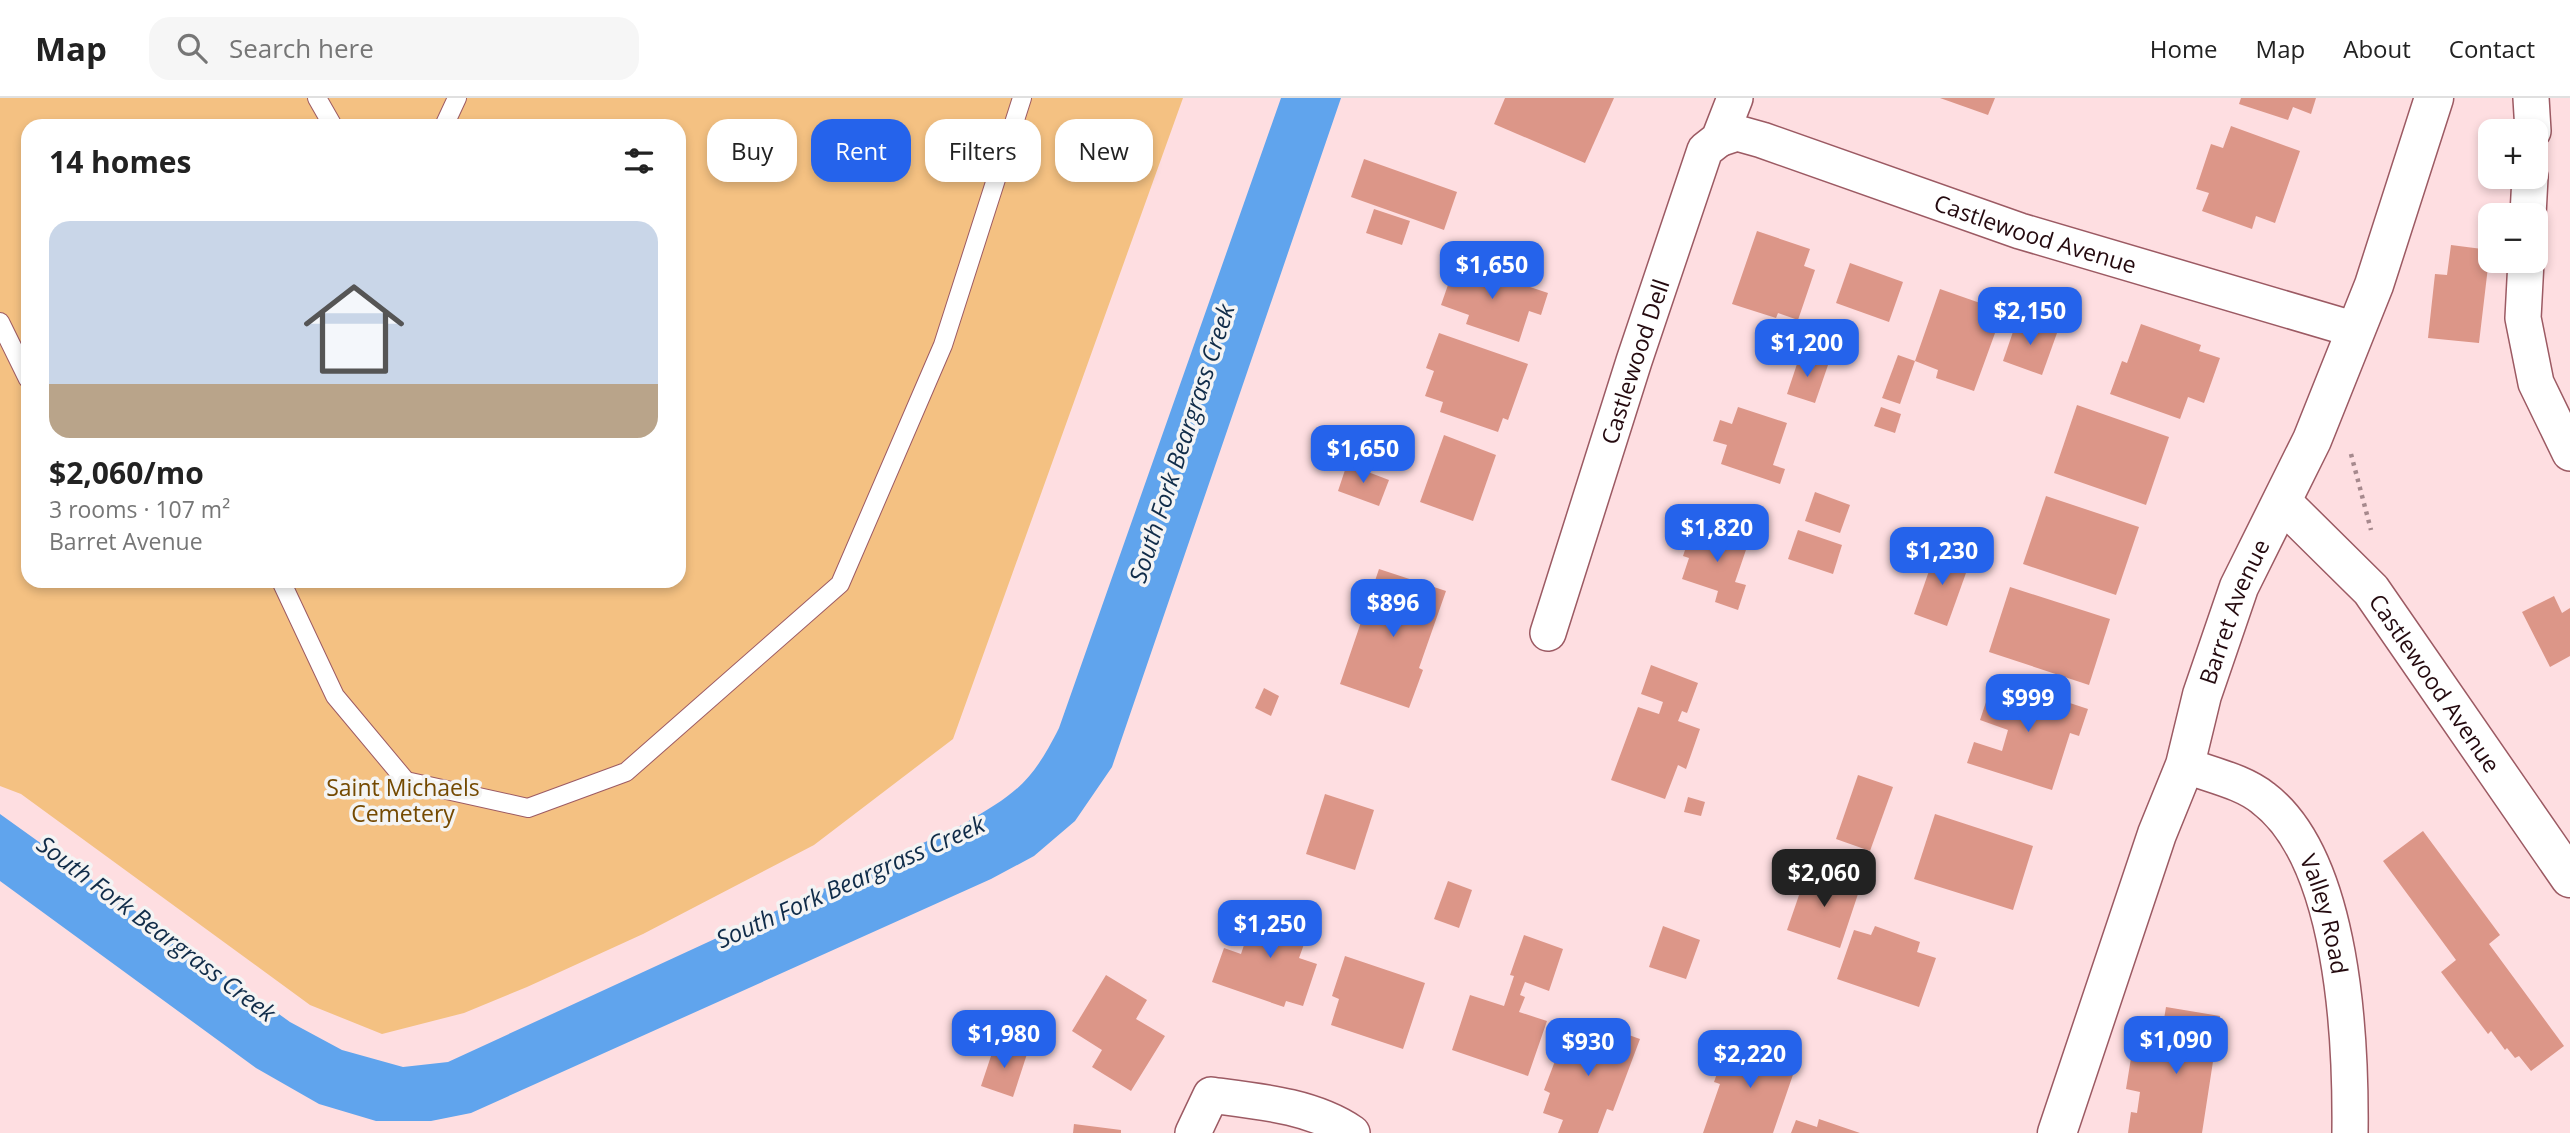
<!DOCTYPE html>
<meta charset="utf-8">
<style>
:root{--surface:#fff;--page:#f6f6f6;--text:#222;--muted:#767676;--line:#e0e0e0;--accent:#2563eb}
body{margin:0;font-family:"Open Sans",sans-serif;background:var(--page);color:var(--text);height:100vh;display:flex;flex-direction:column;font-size:26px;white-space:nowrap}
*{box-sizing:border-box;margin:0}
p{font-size:23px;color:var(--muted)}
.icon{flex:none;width:38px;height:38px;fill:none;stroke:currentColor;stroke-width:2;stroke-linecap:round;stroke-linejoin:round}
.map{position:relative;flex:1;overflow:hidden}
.details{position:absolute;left:21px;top:21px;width:665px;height:469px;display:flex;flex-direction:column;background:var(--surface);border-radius:21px;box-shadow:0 4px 10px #0003}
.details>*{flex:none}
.banner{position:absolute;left:707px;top:21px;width:665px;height:63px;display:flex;gap:14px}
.fabs{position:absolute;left:2478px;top:21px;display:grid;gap:14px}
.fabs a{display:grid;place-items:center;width:70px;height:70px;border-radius:14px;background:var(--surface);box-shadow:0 4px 10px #0003;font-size:35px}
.price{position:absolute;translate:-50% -60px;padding:0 16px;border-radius:14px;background:var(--accent);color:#fff;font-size:23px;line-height:46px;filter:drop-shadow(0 2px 4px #0008)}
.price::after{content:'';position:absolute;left:50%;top:42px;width:21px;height:16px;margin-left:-10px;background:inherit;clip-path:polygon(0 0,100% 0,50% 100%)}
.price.active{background:#222;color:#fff}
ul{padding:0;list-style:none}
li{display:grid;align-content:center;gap:14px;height:371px;padding:0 28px}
li span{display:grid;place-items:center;height:217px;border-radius:21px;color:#555}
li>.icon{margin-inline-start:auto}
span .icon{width:126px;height:126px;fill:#fffc;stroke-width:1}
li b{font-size:30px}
h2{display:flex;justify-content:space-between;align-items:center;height:84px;padding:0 28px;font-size:30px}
.pill{padding:0 24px;border-radius:21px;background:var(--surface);box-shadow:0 4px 10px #0003;font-size:24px;line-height:63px}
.pill.active{background:var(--accent);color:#fff}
header{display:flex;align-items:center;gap:42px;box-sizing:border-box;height:98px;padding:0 35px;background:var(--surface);border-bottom:2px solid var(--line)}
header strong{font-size:33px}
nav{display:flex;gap:38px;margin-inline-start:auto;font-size:24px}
.search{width:490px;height:63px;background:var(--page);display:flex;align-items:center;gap:18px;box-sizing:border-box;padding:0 24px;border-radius:21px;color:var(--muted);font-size:26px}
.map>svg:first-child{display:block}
.green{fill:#f4c182;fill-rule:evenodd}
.water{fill:#60a4ed}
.building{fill:#dc9688}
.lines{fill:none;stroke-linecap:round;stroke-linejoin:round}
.lane-casing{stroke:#9c5a63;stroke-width:20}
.street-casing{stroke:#9c5a63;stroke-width:38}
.secondary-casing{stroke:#9c5a63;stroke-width:41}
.path{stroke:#a6898d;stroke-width:4.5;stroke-dasharray:3.5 5;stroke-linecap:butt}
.lane{stroke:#fff;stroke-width:18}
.street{stroke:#fff;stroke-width:35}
.secondary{stroke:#fff;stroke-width:38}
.labels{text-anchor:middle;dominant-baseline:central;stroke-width:7;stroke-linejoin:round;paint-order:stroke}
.street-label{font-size:23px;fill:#240a0f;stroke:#f4f4f4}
.park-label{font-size:23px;fill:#744901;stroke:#f4f4f4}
.water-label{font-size:24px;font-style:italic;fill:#102c49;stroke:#f4f4f4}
</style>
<header>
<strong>Map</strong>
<div class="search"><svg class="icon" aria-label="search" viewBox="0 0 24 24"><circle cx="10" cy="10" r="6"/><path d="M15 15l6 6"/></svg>Search here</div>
<nav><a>Home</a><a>Map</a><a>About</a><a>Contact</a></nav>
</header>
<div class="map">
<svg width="2570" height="1035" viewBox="0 0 2570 1035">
<rect width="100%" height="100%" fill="#fedee1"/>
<path class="green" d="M0,0H1183L953,641L814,747L643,836L527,889L464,915L382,936L310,907L21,696L0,688ZM28,28H679V483H28Z"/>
<path class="water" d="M1281,0H1341L1112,669L1075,723L1034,758L991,781L471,1015L431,1023H376L319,1006L256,970L0,783V716L290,924L342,952L403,969L448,964L962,727C1015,696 1031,686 1059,630Z"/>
<g class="building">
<polygon points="1505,0 1614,0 1585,65 1494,26"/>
<polygon points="1940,0 1995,0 1988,17"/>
<polygon points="2241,0 2316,0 2311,16 2293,9 2288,22 2239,6"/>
<polygon points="2231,28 2300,53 2275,125 2256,118 2252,131 2202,113 2209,95 2196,91 2211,46 2223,50"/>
<polygon points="1364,61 1457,94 1444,132 1351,99"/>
<polygon points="1374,111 1410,123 1402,147 1366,135"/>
<polygon points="1757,133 1810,151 1804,168 1815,172 1798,222 1778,215 1776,220 1732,206"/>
<polygon points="2451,147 2490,152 2479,245 2428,240 2435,176 2447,177"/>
<polygon points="1456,164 1548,195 1541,217 1529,213 1519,244 1466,226 1469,217 1441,207"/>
<polygon points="1850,165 1903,184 1889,224 1836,205"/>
<polygon points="1940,191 2003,213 1974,293 1936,280 1938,272 1915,263"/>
<polygon points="2017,222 2057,235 2042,277 2003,263"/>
<polygon points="2141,226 2201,247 2199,253 2220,260 2204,305 2188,299 2180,321 2110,296 2122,263 2127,265"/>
<polygon points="1439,235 1528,266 1508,322 1503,320 1498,334 1440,314 1443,304 1425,298 1434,273 1426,270"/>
<polygon points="1800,257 1828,267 1815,305 1787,296"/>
<polygon points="1898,257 1915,263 1900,306 1882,300"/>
<polygon points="2077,307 2169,339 2146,407 2054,375"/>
<polygon points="1738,309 1787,325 1773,367 1785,371 1780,386 1721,366 1727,347 1713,343 1720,322 1732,326"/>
<polygon points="1881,309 1901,316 1895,335 1874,328"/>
<polygon points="1444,337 1496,357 1473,423 1420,404"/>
<polygon points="1347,366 1389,382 1379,408 1338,393"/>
<polygon points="1815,394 1850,407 1840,435 1805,423"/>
<polygon points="2046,398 2139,429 2116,497 2023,466"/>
<polygon points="1700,427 1749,443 1735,484 1746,487 1738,512 1715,504 1718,493 1682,481 1689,460 1683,458 1688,443 1694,445"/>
<polygon points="1798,432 1842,447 1833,476 1788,461"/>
<polygon points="1937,450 1971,461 1947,528 1914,516"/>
<polygon points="1379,471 1446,493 1419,570 1423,572 1409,610 1340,586"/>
<polygon points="2010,489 2110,521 2089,587 1989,554"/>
<polygon points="2554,498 2562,515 2570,510 2570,558 2550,569 2522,514"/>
<polygon points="1651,567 1698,585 1687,615 1682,613 1678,623 1700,631 1686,671 1678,667 1665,701 1611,682 1638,609 1659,616 1663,604 1641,596"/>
<polygon points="1994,580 2088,611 2079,638 2070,635 2052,692 1967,665 1974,644 2002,653 2008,632 1980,622"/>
<polygon points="1264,590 1279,598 1271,618 1255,610"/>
<polygon points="1858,677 1893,689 1870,753 1836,741"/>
<polygon points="1325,696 1374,712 1355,772 1306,756"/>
<polygon points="1688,699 1705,704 1701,718 1684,714"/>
<polygon points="1935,716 2033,748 2013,812 1914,781"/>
<polygon points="2423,733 2500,837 2489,846 2564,948 2531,973 2519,958 2515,960 2507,950 2505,952 2491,933 2488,936 2441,874 2456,862 2383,763"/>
<polygon points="1808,771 1860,790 1840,850 1787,832"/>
<polygon points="1448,783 1472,792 1459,830 1434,821"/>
<polygon points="1258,805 1312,824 1299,860 1317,866 1303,908 1286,903 1284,909 1212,884 1224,850 1241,856"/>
<polygon points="1663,828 1700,842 1686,881 1649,869"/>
<polygon points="1875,828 1920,844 1917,854 1936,860 1919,909 1837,881 1854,832 1871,837"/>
<polygon points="1524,837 1563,851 1549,893 1525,884 1520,897 1525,899 1519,914 1547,923 1528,978 1452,952 1470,897 1504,908 1514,878 1510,877"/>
<polygon points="1345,858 1425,885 1403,951 1331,927 1339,901 1332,898"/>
<polygon points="1106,877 1147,902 1136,921 1165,938 1131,993 1092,969 1102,952 1072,933"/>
<polygon points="2166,909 2220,918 2202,1035 2128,1035 2131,1014 2137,1015 2140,994 2126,991 2131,960 2157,964"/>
<polygon points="1569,926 1609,941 1612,931 1640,941 1613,1013 1607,1011 1598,1035 1558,1035 1563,1022 1543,1015 1550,995 1544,992"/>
<polygon points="1730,939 1798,962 1773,1035 1703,1035 1720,986 1714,984"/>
<polygon points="995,946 1027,956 1013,999 981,988"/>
<polygon points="1819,1021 1860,1035 1791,1035 1796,1022 1817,1029"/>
<polygon points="1074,1026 1121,1032 1121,1035 1073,1035"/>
</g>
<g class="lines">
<g class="lane-casing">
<g id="lane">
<polyline points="317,0 333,28"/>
<polyline points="444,28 457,0"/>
<polyline points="0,224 28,281"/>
<polyline points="281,483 335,598 406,683 528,710 626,674 840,486 943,247 1022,0"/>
</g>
</g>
<g class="street-casing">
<g id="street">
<polyline points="2531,0 2533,33"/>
<path id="s1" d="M1719,41L1737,35L1762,42L2020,133L2356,232"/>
<polyline points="2528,117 2530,79"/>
<polyline points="2526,163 2523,220 2536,285 2570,355"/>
<path id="s2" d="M1548,535L1634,263L1705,52L1719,41L1735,0"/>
<path id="s3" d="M2185,667C2210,677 2242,683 2263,700C2344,761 2351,942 2350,1035"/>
<path d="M1193,1035L1211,997C1257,1003 1313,1008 1352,1035"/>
</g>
</g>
<g class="secondary-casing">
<g id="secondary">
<path id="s4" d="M2282,404L2371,492L2570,780"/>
<path id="s5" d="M2057,1035L2157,736L2185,667L2202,597L2239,489L2312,342L2374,187L2434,0"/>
</g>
</g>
<polyline class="path" points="2351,356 2371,432"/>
<use href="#lane" class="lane"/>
<use href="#street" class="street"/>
<use href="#secondary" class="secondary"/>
</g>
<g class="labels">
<g class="street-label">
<text stroke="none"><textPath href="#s1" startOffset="334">Castlewood Avenue</textPath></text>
<text stroke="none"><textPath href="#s2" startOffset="285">Castlewood Dell</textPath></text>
<text stroke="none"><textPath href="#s5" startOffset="551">Barret Avenue</textPath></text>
<text stroke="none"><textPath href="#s4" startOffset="238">Castlewood Avenue</textPath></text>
<text stroke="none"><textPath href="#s3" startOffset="220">Valley Road</textPath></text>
</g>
<g class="park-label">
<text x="403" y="689">Saint Michaels<tspan x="403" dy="26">Cemetery</tspan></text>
</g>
<g class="water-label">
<text transform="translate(1181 345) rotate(-72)">South Fork Beargrass Creek</text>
<text transform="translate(850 783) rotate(-24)">South Fork Beargrass Creek</text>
<text transform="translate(157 830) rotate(37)">South Fork Beargrass Creek</text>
</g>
</g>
</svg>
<div class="fabs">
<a>+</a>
<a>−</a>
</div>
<b class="price" style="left:1492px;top:203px">$1,650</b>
<b class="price" style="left:2030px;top:249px">$2,150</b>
<b class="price" style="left:1807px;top:281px">$1,200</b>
<b class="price" style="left:1363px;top:387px">$1,650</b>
<b class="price" style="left:1717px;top:466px">$1,820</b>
<b class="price" style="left:1942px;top:489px">$1,230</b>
<b class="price" style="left:1393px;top:541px">$896</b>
<b class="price" style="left:2028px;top:636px">$999</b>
<b class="price active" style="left:1824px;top:811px">$2,060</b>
<b class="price" style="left:1270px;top:862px">$1,250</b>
<b class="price" style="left:1004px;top:972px">$1,980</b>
<b class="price" style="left:2176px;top:978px">$1,090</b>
<b class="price" style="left:1588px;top:980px">$930</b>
<b class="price" style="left:1750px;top:992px">$2,220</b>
<div class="banner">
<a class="pill">Buy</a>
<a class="pill active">Rent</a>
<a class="pill">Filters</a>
<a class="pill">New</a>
</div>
<section class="details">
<h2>14 homes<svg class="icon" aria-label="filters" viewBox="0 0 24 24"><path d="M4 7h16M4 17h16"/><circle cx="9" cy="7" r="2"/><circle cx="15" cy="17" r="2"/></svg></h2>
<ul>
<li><span style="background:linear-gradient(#c9d6e8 75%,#b9a48a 0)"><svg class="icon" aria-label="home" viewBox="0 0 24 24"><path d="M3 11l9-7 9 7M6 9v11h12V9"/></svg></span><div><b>$2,060/mo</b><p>3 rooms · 107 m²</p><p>Barret Avenue</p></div></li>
</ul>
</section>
</div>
